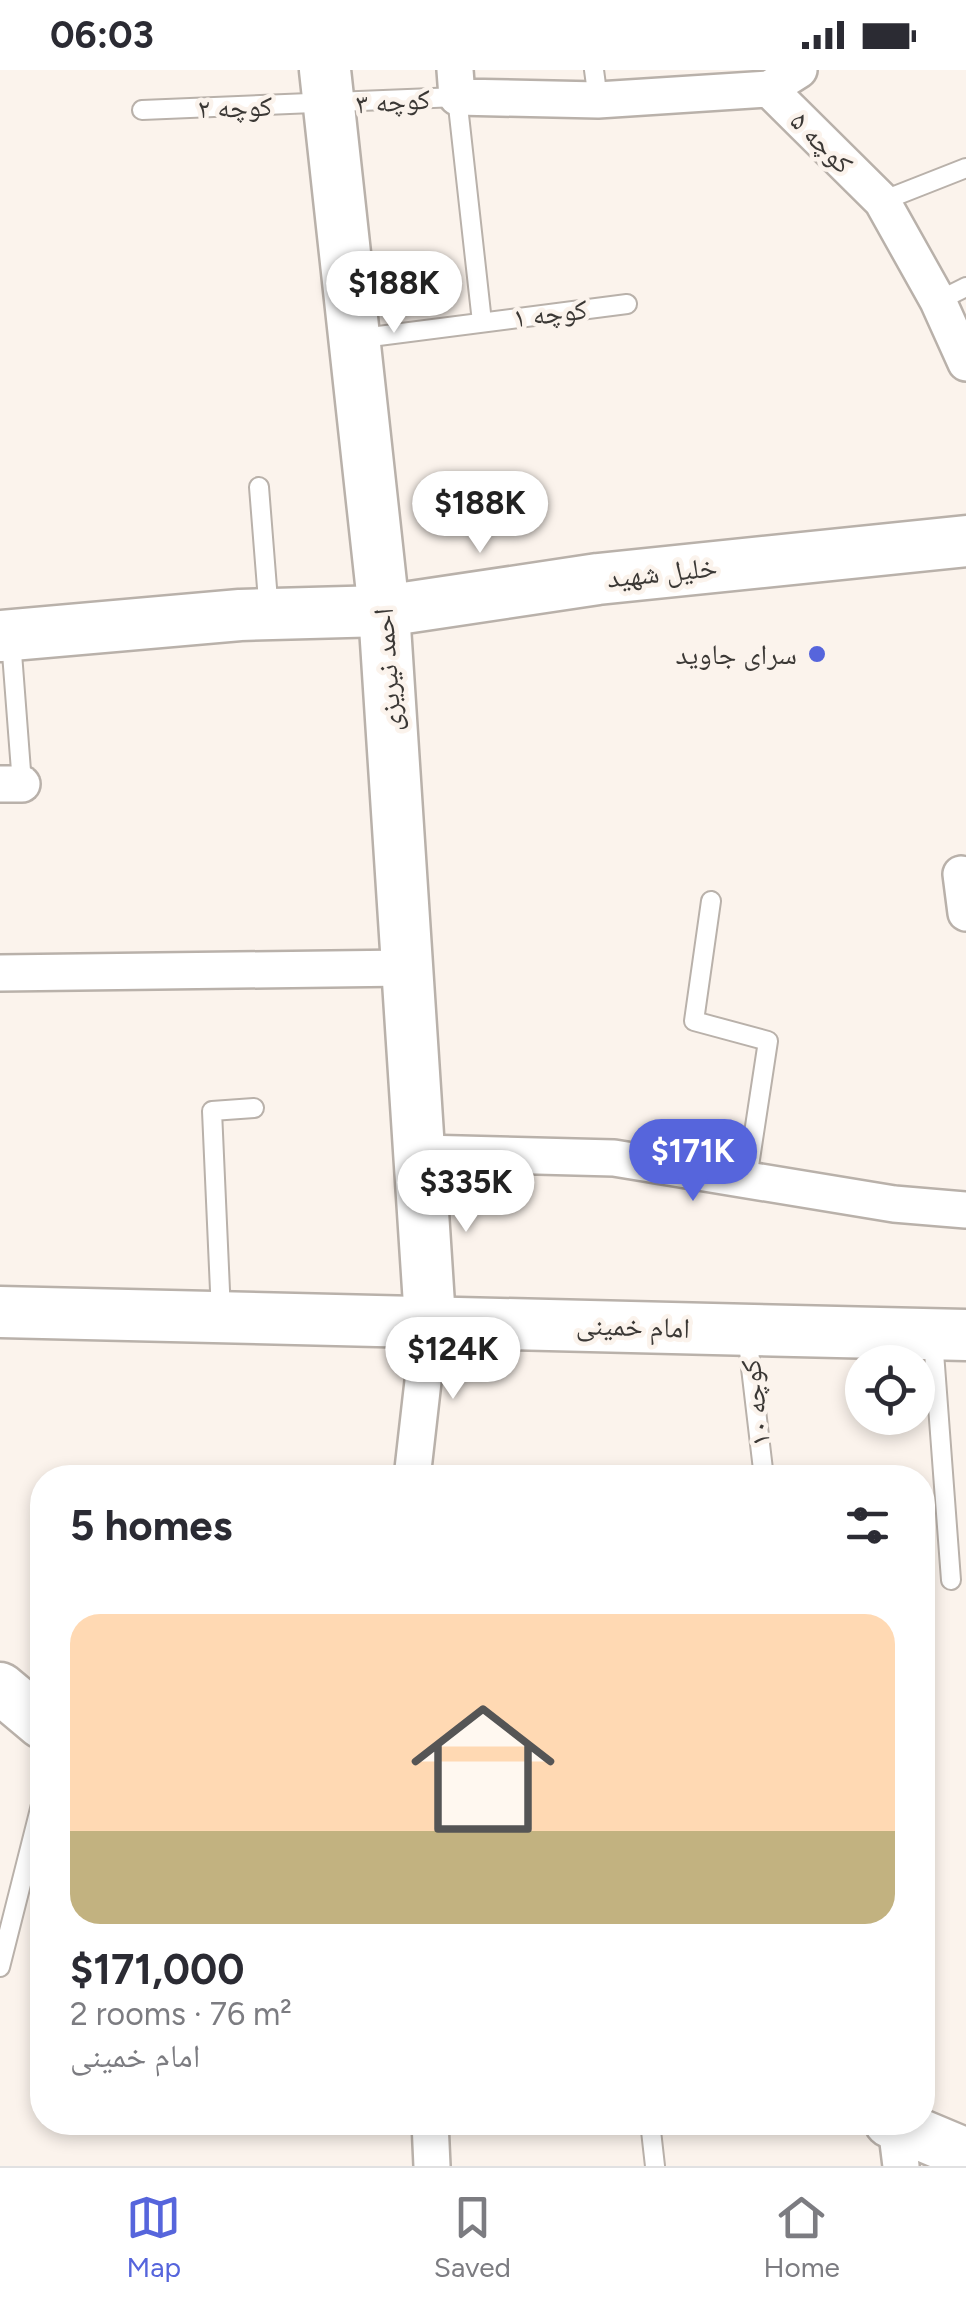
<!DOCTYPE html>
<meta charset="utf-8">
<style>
:root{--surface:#fff;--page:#f2f2f3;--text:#2b2b33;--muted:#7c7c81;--line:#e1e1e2;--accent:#5665dc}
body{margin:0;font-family:Figtree,"Noto Naskh Arabic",sans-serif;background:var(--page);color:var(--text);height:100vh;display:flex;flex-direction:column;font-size:38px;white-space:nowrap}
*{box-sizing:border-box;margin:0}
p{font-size:32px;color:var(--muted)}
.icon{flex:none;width:55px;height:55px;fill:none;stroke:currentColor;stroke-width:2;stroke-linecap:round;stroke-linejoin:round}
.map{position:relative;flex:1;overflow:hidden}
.sheet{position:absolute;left:30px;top:1395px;width:905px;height:670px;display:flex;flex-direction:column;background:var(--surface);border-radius:40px;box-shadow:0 5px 15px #0003}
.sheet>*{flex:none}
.controls{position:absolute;left:845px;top:1275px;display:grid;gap:20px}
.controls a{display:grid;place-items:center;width:90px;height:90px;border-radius:50%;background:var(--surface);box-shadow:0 5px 15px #0003;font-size:50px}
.price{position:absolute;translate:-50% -85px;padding:0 22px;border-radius:35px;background:#fff;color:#222;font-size:32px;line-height:65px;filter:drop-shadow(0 2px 5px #0008)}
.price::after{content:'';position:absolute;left:50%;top:60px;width:30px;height:22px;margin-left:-15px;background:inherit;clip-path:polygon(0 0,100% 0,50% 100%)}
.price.active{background:var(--accent);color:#fff}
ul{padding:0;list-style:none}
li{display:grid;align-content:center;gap:20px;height:530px;padding:0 40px}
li+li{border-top:2px solid var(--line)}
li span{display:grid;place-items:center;height:310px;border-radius:30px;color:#555}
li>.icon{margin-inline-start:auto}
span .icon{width:180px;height:180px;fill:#fffc;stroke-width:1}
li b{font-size:42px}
h2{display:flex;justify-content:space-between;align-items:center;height:120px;padding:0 40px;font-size:42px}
.status{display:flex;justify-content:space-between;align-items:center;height:70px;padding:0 50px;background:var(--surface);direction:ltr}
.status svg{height:28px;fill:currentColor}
.menu{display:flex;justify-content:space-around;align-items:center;height:140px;border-top:2px solid var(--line);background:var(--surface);font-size:28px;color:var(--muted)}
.menu a{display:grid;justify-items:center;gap:5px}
.menu .active{color:var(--accent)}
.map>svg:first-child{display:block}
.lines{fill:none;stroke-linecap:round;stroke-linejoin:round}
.lane-casing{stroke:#b9b1aa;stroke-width:22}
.street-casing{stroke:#b9b1aa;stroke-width:40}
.secondary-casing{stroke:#b9b1aa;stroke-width:55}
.lane{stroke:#fff;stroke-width:18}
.street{stroke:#fff;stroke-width:35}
.secondary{stroke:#fff;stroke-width:50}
.poi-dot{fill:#5665dc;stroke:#fbf3ec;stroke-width:4}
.labels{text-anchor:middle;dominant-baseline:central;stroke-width:9;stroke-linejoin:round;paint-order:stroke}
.street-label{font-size:28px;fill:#3b3835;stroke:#fbf3ec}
.poi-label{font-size:28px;fill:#3b3835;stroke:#fbf3ec;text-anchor:end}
</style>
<div class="status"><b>06:03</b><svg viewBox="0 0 49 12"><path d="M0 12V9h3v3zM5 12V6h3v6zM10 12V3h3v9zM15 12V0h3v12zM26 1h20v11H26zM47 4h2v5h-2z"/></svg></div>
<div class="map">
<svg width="966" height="2096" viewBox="0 0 966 2096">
<rect width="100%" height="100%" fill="#fbf3ec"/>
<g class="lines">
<g class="lane-casing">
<g id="lane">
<polyline points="594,0 598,30"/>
<polyline points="142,40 457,27 482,252"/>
<polyline points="882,131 966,98"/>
<polyline points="938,231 966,217"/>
<polyline points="355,269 627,234"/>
<polyline points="259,417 269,543"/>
<polyline points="11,570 22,714"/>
<polyline points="711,831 694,951 768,971 747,1109"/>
<polyline points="221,1243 212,1041 254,1038"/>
<polyline points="747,1264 764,1408"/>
<polyline points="933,1269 951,1510"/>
<polyline points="0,1897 42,1731"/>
<polyline points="650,2052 655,2096"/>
</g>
</g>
<g class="street-casing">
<g id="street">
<polyline points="455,0 457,27 598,30 769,19 882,131 938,231 966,293"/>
<polyline points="769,19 799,0"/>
<polyline points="0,714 22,714"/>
<polyline points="961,804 966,843"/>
<polyline points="0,903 407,898"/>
<polyline points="422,1083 614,1088 894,1134 966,1140"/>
<polyline points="412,1408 430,1250"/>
<polyline points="430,2052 432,2096"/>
<polyline points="896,2056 901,2096"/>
</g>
</g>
<g class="secondary-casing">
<g id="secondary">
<polyline points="325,0 384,541 430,1250"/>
<polyline points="0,566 240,545 384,541 598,509 966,471"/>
<polyline points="0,1242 966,1265"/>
<polyline points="0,1618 42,1653"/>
<polyline points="890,2052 966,2084"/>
</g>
</g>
<use href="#lane" class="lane"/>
<use href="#street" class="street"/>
<use href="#secondary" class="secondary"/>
</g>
<circle class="poi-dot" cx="817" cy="584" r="10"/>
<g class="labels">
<g class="street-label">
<text transform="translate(393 31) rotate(-4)">کوچه ۳</text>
<text transform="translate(235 37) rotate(-2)">کوچه ۲</text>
<text transform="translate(822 72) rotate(45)">کوچه ۵</text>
<text transform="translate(550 243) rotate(-7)">کوچه ۱</text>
<text transform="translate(662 502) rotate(-6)">خلیل شهید</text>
<text transform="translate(387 600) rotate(-94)">احمد نیریزی</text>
<text transform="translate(633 1256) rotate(2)">امام خمینی</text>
<text transform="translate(755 1333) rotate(-97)">کوچه ۱۰</text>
</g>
<g class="poi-label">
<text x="797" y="584">سرای جاوید</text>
</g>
</g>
</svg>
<div class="controls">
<a><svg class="icon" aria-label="locate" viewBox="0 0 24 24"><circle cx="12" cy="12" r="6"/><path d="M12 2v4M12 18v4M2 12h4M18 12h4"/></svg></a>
</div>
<b class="price" style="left:394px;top:266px">$188K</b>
<b class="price" style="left:480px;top:486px">$188K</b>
<b class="price active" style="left:693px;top:1134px">$171K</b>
<b class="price" style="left:466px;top:1165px">$335K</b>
<b class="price" style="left:453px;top:1332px">$124K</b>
<section class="sheet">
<h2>5 homes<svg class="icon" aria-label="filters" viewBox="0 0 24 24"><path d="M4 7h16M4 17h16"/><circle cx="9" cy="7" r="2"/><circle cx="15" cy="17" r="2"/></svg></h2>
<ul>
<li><span style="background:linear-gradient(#ffd9b3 70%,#c2b280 0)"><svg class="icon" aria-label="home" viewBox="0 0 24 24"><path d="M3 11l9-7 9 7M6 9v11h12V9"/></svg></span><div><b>$171,000</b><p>2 rooms · 76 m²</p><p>امام خمینی</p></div></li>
</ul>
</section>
</div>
<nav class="menu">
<a class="active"><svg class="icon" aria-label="map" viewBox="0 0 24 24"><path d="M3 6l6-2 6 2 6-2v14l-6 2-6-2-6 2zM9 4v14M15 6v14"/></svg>Map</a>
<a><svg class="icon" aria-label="saved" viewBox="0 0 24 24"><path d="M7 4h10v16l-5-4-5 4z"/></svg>Saved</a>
<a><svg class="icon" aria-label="home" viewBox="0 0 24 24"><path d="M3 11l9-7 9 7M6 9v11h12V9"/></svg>Home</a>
</nav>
